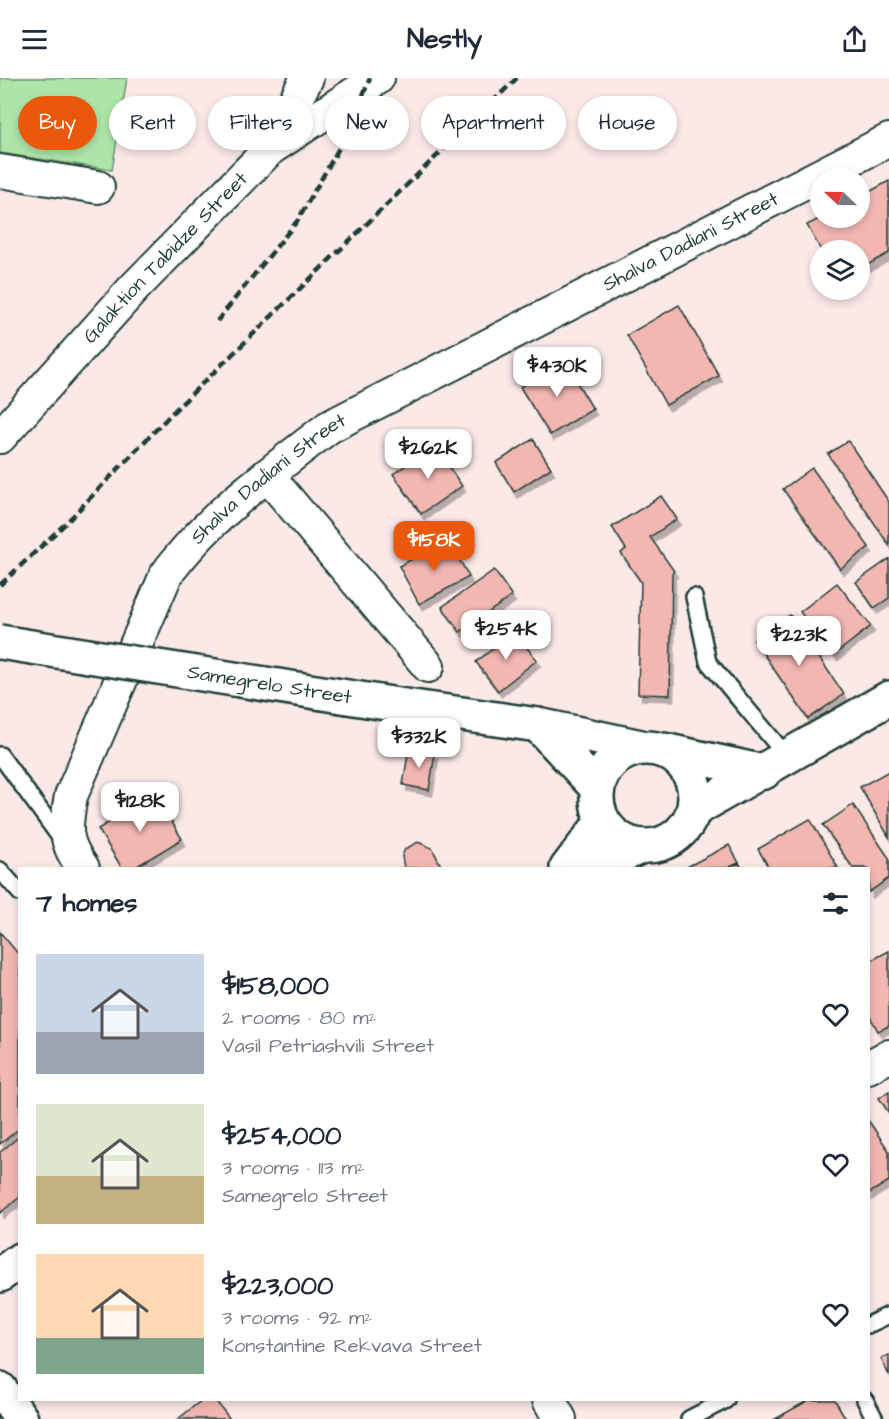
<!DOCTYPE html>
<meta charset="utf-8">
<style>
:root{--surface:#fff;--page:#f2f2f3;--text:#1f2937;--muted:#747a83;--accent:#ea580c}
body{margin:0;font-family:"Architects Daughter",sans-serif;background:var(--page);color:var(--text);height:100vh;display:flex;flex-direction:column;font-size:22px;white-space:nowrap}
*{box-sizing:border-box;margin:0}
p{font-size:20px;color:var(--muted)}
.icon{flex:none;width:33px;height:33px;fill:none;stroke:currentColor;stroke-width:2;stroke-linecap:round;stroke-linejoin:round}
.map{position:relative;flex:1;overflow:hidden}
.details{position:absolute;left:18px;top:789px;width:852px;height:534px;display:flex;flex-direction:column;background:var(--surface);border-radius:0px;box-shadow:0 3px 9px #0003}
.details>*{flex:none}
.hud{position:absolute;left:18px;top:18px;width:854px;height:54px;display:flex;gap:12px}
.needle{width:39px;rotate:292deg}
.fabs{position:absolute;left:810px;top:90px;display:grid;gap:12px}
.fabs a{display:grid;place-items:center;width:60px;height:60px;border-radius:50%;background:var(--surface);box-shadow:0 3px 9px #0003;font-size:30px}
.price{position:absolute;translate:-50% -51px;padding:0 14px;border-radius:12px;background:#fff;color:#222;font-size:20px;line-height:39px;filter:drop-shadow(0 2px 3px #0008)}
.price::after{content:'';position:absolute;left:50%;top:36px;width:18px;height:14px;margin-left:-9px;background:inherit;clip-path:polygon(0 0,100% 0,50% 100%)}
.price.on{background:var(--accent);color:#fff}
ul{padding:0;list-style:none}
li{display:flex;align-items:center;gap:18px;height:150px;padding:0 18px}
li span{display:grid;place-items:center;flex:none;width:168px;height:120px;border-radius:0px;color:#555}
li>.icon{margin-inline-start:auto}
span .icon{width:72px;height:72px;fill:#fffc;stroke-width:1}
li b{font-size:26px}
h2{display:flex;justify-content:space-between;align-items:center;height:72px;padding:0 18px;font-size:26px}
.pill{padding:0 21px;border-radius:27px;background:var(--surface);box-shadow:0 3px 9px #0003;font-size:21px;line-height:54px}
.pill.on{background:var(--accent);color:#fff}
header{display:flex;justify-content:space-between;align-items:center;height:78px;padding:0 18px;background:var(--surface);font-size:27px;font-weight:800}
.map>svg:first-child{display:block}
.green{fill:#ade5a9;stroke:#66916e;stroke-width:1.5}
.building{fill:#f3b7b2;stroke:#1f3d34;stroke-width:1.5;filter:url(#shadow)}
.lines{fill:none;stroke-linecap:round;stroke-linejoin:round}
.lane-casing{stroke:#1f3d34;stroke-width:20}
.street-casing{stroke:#1f3d34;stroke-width:36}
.secondary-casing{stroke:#1f3d34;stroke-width:38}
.lane{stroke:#fff;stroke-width:15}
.street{stroke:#fff;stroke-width:32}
.secondary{stroke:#fff;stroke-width:33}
.rail{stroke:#1f3d34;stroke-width:4.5;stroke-dasharray:9 4.5;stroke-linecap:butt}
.secondary-bridge-casing{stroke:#1f3d34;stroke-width:38;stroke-linecap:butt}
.secondary-bridge{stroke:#fff;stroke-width:33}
.labels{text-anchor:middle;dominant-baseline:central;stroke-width:4.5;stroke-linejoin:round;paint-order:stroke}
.street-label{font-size:20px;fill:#1f3d34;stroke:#fff}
</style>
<header><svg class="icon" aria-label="menu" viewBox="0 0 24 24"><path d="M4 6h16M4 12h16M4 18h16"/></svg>Nestly<svg class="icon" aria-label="share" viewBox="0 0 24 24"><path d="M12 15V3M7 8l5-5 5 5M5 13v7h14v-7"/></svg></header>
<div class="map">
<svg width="889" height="1341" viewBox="0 0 889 1341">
<defs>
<filter id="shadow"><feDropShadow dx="3.5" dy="6" stdDeviation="0" flood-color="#0004"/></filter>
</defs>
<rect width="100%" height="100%" fill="#fbe9e8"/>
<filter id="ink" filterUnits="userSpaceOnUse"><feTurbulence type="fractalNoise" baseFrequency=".0167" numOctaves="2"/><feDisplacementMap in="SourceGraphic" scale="12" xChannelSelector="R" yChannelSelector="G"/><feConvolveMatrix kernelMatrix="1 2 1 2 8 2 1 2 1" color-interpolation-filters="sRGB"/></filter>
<g filter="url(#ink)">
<polygon class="green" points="0,0 127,0 112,92 0,75"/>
<g class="building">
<polygon points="889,103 889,175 860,191 860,172 821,172 807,147 821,140 860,140 860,119"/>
<polygon points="679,227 719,298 666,327 627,257"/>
<polygon points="564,283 593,331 550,357 520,309"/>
<polygon points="533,361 551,390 514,414 496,385"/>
<polygon points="848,363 889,424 889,467 828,376"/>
<polygon points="435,368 462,408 421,436 393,396"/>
<polygon points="812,390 869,469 840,491 783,411"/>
<polygon points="661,418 677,441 650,459 674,493 672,495 670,617 638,616 641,504 621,475 626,471 612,449"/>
<polygon points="448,461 469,499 419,526 399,488"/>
<polygon points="889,481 889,520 874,530 856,504"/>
<polygon points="494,492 512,518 460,554 442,529"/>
<polygon points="837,505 871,548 834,577 800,534"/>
<polygon points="790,537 844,616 808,641 754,562"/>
<polygon points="514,554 537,582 498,613 476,584"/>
<polygon points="409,670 435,675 429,712 403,707"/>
<polygon points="889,693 889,759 860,709"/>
<polygon points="155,716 182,761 134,790 122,790 98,751"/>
<polygon points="853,727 889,780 889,800 869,814 868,790 853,790 823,747"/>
<polygon points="810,741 838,790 769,790 758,771"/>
<polygon points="418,764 432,770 442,790 404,790 402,778 405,771"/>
<polygon points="729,767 739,785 728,790 685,790"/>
<polygon points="739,785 742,790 728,790"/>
<polygon points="0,854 20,878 20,1050 0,1066"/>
<polygon points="889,873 889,948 878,953 868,935 868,884"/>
<polygon points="889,1013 889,1035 879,1020"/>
<polygon points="868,1042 889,1073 889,1103 868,1116"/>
<polygon points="20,1058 20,1119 0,1135 0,1074"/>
<polygon points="889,1277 889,1297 881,1281"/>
<polygon points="202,1322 215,1322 230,1341 178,1341"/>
<polygon points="809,1322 835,1322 846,1341 775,1341"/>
</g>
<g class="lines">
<g class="lane-casing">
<g id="lane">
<polyline points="694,519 708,584 788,680"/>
<polyline points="0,677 62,762"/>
<polyline points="0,792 20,815"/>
<polyline points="868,1247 889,1237"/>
<polyline points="865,1322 875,1341"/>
<polyline points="689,1341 726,1322"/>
</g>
</g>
<g class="street-casing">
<g id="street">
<polyline points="271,68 307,0"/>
<polyline points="0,93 98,109"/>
<path id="s1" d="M0,359L134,210L270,71L378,0"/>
<polyline points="267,397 428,588"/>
<path id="s2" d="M83,790C63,763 65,750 71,718L166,497C207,440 273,392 329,349L889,62"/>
<polyline points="868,989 889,978"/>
<polyline points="549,1322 560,1341"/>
</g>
</g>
<g class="secondary-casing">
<g id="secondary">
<polyline points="392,626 538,647 641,669"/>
<polyline points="538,647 597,710"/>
<circle cx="646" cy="719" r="49"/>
<polyline points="664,672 764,694"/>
<polyline points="694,732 889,620"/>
<polyline points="567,790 602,744"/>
<polyline points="594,790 640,769"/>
<polyline points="0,1197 20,1182"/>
<polyline points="0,1311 21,1341"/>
</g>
</g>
<use href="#lane" class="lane"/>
<use href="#street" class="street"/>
<use href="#secondary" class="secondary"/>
<g class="rail">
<polyline points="217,243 298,142 347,56 370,0"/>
<polyline points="0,507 67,444 174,333 517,0"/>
</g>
<g class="secondary-bridge-casing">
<g id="secondary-bridge">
<path id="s3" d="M0,564L392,626"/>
</g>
</g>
<use href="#secondary-bridge" class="secondary-bridge"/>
</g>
</g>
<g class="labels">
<g class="street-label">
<text stroke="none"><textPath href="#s2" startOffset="944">Shalva Dadiani Street</textPath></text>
<text stroke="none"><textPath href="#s1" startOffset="244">Galaktion Tabidze Street</textPath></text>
<text stroke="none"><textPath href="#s2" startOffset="458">Shalva Dadiani Street</textPath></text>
<text stroke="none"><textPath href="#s3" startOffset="273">Samegrelo Street</textPath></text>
</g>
</g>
</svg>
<div class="fabs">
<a><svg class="needle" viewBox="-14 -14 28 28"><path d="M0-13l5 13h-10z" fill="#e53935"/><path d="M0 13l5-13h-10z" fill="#747a83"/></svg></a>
<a><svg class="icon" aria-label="layers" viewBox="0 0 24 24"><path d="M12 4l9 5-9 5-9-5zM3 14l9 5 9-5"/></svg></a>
</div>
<b class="price" style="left:557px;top:320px">$430K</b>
<b class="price" style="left:428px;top:402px">$262K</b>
<b class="price on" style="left:434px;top:494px">$158K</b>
<b class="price" style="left:506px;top:583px">$254K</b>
<b class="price" style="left:799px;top:589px">$223K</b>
<b class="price" style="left:419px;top:691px">$332K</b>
<b class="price" style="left:140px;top:755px">$128K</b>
<div class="hud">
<a class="pill on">Buy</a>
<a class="pill">Rent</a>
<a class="pill">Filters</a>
<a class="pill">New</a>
<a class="pill">Apartment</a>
<a class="pill">House</a>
</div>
<section class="details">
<h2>7 homes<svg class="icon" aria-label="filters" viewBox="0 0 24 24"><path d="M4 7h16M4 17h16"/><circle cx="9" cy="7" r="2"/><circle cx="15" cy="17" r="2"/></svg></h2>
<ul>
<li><span style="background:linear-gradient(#c9d6e8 65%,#9aa5b1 0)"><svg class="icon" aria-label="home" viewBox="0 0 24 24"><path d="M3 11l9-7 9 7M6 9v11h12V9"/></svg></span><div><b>$158,000</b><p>2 rooms · 80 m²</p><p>Vasil Petriashvili Street</p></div><svg class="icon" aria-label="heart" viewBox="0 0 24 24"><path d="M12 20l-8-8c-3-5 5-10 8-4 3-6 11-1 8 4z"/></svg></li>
<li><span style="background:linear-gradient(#dfe7d0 60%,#c2b280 0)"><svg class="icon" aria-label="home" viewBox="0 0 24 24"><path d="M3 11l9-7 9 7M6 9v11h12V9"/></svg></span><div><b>$254,000</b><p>3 rooms · 113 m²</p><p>Samegrelo Street</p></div><svg class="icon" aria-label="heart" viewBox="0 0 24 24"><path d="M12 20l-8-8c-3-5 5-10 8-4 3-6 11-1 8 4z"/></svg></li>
<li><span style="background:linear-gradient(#ffd9b3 70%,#7fa58c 0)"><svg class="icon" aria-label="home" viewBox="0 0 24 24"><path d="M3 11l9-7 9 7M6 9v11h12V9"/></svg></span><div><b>$223,000</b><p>3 rooms · 92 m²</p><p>Konstantine Rekvava Street</p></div><svg class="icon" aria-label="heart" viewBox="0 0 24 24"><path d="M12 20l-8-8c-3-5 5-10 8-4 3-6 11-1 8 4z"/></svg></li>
</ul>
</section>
</div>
